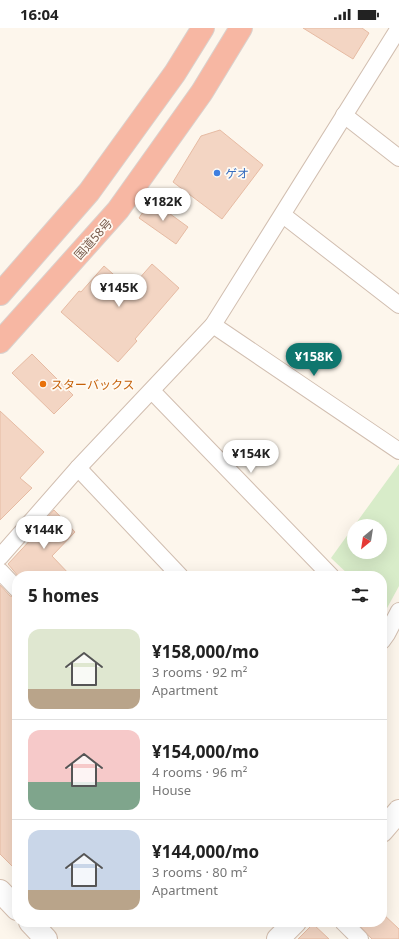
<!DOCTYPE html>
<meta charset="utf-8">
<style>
:root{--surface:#fff;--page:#f6f6f6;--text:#222;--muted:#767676;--line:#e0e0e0;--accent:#0f766e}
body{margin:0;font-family:"Noto Sans","Noto Sans JP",sans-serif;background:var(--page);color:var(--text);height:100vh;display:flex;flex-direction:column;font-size:15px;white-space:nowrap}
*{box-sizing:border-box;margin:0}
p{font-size:13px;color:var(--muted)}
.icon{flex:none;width:22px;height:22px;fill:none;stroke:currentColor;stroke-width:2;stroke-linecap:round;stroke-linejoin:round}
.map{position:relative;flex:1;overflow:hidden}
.drawer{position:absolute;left:12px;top:543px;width:375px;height:356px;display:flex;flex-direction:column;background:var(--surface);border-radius:16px;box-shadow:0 4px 16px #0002}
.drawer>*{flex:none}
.needle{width:26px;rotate:210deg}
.buttons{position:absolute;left:347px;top:491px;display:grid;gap:8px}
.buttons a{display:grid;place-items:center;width:40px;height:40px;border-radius:50%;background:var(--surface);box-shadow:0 4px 16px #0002;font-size:20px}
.price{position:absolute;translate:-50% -34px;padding:0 9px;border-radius:14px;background:#fff;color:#222;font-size:13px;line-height:26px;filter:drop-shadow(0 1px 2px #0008)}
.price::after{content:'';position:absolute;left:50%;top:24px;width:12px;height:9px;margin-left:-6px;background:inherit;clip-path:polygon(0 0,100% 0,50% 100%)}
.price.on{background:var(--accent);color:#fff}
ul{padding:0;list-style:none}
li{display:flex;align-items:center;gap:12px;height:100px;padding:0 16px}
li+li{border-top:1px solid var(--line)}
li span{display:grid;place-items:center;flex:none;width:112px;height:80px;border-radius:12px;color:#555}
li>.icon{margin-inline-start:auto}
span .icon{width:48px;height:48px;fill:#fffc;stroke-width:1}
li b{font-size:17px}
h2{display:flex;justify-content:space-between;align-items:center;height:48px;padding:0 16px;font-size:17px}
.status{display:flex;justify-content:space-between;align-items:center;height:28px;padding:0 20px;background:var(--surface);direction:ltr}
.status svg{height:11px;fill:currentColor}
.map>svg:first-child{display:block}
.green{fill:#d8ecc9}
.building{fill:#f3d5c3;stroke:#e6bba3}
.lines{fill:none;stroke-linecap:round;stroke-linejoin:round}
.street-casing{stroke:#d1beb0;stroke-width:18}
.secondary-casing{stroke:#d6c0b0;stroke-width:24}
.highway-casing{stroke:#dad1cd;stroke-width:24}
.street{stroke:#fff;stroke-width:16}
.secondary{stroke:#fff;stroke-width:22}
.highway{stroke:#f7b7a3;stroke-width:22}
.shop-dot{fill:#3f7fe0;stroke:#fffaf3;stroke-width:1.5}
.food-dot{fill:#e8710a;stroke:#fffaf3;stroke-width:1.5}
.labels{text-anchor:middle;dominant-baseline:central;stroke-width:3.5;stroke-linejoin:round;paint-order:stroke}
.shop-label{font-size:12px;fill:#366cbe;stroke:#fffaf3;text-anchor:start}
.street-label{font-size:12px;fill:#7a5c4d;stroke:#fffaf3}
.food-label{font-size:12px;fill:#c56008;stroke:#fffaf3;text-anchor:start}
</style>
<div class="status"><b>16:04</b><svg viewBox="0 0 49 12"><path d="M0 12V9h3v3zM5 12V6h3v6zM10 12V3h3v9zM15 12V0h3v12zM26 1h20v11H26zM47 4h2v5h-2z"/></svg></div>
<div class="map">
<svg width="399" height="911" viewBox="0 0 399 911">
<rect width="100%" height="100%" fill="#fdf6ec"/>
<polygon class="green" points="399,436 399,558 386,582 382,579 382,548 350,548 331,530 354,498 354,524 380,524 380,498 354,498"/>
<g class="building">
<polygon points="303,0 362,0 369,5 353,31"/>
<polygon points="220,102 263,137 222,191 173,154 201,108"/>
<polygon points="151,172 188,199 176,216 139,190"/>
<polygon points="152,236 179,260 135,311 137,313 118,334 61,284 79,263 81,264 104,238 130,261"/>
<polygon points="32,326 73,367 54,386 12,345"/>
<polygon points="0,383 44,424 20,450 32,460 0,492"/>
<polygon points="54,482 75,504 52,528 71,548 18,548 8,536 35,507 33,505"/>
<polygon points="0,557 10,568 17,570 17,843 0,826"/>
<polygon points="382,885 399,901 399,911 372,911 356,894 382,894"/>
<polygon points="313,896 329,911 298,911"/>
</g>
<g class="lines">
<g class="street-casing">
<g id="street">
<polyline points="344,87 399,130"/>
<polyline points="283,187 399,277"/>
<polyline points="213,297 399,423"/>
<polyline points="152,363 331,548"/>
<polyline points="78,440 180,548"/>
<polyline points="0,529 78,440 213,297 399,0"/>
<polyline points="0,543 17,561"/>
<polyline points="382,613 387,606 399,583"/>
<polyline points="343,894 360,911"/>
</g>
</g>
<g class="secondary-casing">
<g id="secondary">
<polyline points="382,803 399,783"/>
<polyline points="0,863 17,881"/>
<polyline points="30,894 46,911"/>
<polyline points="278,911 295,894"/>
</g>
</g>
<g class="highway-casing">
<g id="highway">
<polyline points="0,266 89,164 175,45 203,0"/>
<polyline points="0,314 118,182 202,64 241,0"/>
</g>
</g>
<use href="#street" class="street"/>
<use href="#secondary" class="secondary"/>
<use href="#highway" class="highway"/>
</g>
<circle class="shop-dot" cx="217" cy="145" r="4"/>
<circle class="food-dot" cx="43" cy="356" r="4"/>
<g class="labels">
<g class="shop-label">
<text x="225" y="145">ゲオ</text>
</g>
<g class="street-label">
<text transform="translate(93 211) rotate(-48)">国道58号</text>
</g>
<g class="food-label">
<text x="51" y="356">スターバックス</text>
</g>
</g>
</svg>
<div class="buttons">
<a><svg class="needle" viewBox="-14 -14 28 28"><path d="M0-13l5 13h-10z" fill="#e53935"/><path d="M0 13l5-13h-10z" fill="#767676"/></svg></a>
</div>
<b class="price" style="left:163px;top:194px">¥182K</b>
<b class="price" style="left:119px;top:280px">¥145K</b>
<b class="price on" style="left:314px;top:349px">¥158K</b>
<b class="price" style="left:251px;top:446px">¥154K</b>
<b class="price" style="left:44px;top:522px">¥144K</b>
<section class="drawer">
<h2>5 homes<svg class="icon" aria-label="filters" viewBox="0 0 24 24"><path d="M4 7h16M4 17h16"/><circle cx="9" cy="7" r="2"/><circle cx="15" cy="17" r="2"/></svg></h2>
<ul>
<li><span style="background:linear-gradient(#dfe7d0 75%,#b9a48a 0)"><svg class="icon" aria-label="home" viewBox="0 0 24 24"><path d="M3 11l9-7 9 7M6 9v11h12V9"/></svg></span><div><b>¥158,000/mo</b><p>3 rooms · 92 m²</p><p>Apartment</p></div></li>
<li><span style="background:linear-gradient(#f6c9c9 65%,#7fa58c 0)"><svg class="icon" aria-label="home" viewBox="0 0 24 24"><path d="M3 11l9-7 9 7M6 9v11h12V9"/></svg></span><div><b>¥154,000/mo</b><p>4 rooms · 96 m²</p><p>House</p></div></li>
<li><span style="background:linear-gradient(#c9d6e8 75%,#b9a48a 0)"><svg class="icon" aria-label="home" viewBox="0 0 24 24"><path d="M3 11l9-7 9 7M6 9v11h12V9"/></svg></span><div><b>¥144,000/mo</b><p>3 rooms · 80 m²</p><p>Apartment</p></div></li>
</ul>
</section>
</div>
